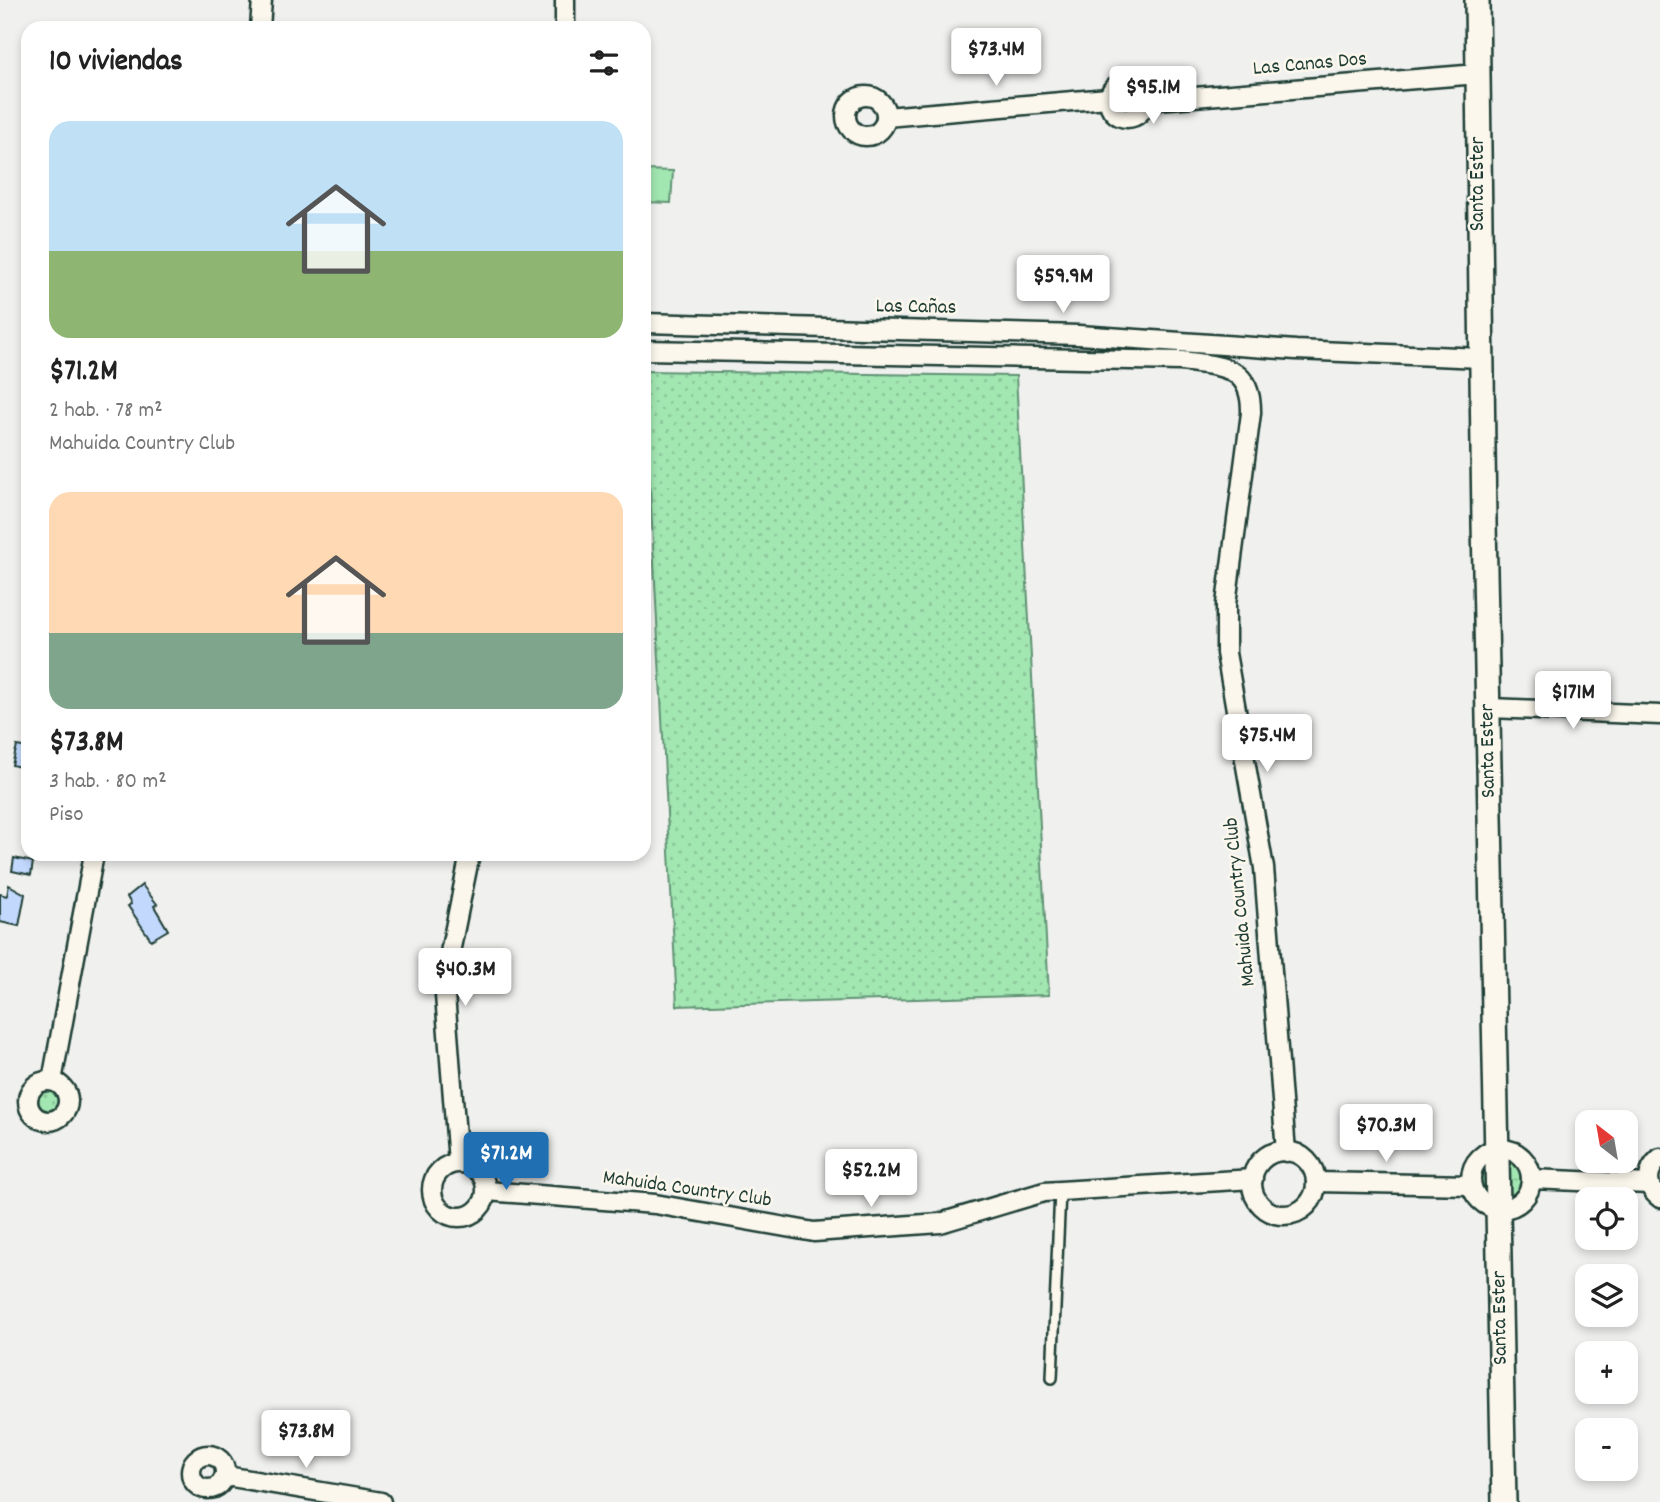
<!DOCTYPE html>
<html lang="es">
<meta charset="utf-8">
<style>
:root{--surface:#fff;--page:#f6f6f6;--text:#222;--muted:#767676;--accent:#1f6fb2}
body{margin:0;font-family:Dekko,sans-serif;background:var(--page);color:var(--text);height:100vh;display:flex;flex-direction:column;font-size:26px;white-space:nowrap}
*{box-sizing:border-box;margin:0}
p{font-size:23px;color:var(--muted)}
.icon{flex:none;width:38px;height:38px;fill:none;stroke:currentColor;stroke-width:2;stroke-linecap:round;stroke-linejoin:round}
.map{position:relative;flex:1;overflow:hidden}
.details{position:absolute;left:21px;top:21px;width:630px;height:840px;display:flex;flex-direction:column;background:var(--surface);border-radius:21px;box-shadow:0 4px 10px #0003}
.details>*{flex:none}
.needle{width:46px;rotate:329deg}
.buttons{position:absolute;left:1575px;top:1110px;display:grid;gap:14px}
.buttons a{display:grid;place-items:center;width:63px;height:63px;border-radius:14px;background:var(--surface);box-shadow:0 4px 10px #0003;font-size:35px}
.price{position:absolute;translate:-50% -60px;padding:0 16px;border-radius:7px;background:#fff;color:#222;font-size:23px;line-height:46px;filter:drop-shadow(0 2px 4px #0008)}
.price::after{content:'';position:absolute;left:50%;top:42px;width:21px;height:16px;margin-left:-10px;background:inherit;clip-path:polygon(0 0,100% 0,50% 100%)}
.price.selected{background:var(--accent);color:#fff}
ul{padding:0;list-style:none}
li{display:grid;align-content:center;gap:14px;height:371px;padding:0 28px}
li span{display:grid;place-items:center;height:217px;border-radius:21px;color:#555}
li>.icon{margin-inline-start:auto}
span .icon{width:126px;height:126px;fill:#fffc;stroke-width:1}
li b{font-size:30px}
h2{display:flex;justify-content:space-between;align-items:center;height:84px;padding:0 28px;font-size:30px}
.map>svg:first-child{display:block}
.grass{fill:url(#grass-dots);stroke:#609273;stroke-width:2}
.pitch{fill:#a2e6b2;stroke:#609273;stroke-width:2}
.building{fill:#c2d8fd;stroke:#1f3d34;stroke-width:2}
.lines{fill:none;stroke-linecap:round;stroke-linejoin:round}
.service-casing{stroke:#1f3d34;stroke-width:14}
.minor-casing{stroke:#1f3d34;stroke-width:23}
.tertiary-casing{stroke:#1f3d34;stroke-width:28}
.service{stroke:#fbf7ec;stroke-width:9}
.minor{stroke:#fbf7ec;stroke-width:18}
.tertiary{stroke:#fbf7ec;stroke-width:23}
.labels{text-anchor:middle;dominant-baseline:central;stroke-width:5;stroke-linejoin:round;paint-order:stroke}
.street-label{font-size:21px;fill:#1f3d34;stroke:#fbf7ec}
</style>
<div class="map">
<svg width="1660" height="1502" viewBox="0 0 1660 1502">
<defs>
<pattern id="grass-dots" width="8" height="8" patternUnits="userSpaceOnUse" patternTransform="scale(1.75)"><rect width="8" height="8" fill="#a2e6b2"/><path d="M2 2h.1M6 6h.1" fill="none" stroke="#8bc69a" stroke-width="1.8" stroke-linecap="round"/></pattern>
</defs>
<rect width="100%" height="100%" fill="#f0f1ef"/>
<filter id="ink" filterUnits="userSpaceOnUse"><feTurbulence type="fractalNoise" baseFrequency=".0143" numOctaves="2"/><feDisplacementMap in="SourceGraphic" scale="14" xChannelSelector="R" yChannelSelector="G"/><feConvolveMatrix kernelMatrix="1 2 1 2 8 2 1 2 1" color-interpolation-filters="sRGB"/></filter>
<g filter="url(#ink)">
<g class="grass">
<polygon points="644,371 1016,376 1049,995 677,1006"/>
<circle cx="48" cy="1101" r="16"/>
<circle cx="1500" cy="1179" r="24"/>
</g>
<polygon class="pitch" points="644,170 673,171 671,203 644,202"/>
<g class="building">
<polygon points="17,746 28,748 28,769 12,765"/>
<polygon points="14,858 33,862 31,875 12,871"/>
<polygon points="9,885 25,894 19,926 0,922 0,894 7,896"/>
<polygon points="142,885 157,904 154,906 168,930 151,940 128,906 131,904 127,897"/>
</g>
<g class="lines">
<g class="service-casing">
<polyline id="service" points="1052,1378 1060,1191"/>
</g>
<g class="minor-casing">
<g id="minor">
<polyline points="260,28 262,0"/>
<polyline points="565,28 565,0"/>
<circle cx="1127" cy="100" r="18"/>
<circle cx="866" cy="116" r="20"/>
<polyline points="1145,101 1478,74"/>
<polyline points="886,117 1108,98"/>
<polyline points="644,323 1079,335 1296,350 1481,358"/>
<path d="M644,350L1181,361C1220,366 1252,365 1251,413L1226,604V653L1264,868L1286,1152"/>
<polyline points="1489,708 1660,715"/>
<circle cx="48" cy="1101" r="20"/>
<polyline points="52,1081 94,854"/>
<circle cx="1501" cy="1179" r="30"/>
<circle cx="1284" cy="1183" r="32"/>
<path d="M1660,1158C1646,1170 1645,1187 1660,1198"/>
<polyline points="458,1162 444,982 470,854"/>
<circle cx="459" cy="1190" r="27"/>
<polyline points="1531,1179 1649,1184"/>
<polyline points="1316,1182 1471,1185"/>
<polyline points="487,1191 655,1204 814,1232 940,1223 1044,1192 1253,1179"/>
<circle cx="208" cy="1472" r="17"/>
<polyline points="226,1476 381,1502"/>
</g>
</g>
<g class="tertiary-casing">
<polyline id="tertiary" points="1477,0 1484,522 1504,1502"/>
</g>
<use href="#service" class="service"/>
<use href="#minor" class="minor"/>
<use href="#tertiary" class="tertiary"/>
</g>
</g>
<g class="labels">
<g class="street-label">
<text transform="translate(1310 65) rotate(-5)">Las Canas Dos</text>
<text transform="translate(1479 184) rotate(-90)">Santa Ester</text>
<text transform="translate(916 308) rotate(1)">Las Cañas</text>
<text transform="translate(1489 751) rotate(-91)">Santa Ester</text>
<text transform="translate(1241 902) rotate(-96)">Mahuida Country Club</text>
<text transform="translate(687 1190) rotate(8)">Mahuida Country Club</text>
<text transform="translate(1501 1318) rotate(-91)">Santa Ester</text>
</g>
</g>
</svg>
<div class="buttons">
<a><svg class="needle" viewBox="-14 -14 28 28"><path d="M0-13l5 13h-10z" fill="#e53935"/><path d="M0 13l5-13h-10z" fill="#767676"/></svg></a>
<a><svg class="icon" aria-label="locate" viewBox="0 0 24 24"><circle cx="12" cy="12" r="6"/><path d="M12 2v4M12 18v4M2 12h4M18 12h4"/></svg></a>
<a><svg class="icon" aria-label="layers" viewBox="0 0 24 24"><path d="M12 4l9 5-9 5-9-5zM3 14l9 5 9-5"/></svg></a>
<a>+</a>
<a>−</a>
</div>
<b class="price" style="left:996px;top:88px">$73.4M</b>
<b class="price" style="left:1153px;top:126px">$95.1M</b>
<b class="price" style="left:1063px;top:315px">$59.9M</b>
<b class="price" style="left:1573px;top:731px">$171M</b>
<b class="price" style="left:1267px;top:774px">$75.4M</b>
<b class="price" style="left:465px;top:1008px">$40.3M</b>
<b class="price" style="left:1386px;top:1164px">$70.3M</b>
<b class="price selected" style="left:506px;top:1192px">$71.2M</b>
<b class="price" style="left:871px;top:1209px">$52.2M</b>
<b class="price" style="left:306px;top:1470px">$73.8M</b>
<section class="details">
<h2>10 viviendas<svg class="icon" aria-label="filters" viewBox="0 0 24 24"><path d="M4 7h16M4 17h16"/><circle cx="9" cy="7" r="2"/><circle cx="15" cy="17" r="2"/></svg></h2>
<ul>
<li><span style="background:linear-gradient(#bfe0f5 60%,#8fb573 0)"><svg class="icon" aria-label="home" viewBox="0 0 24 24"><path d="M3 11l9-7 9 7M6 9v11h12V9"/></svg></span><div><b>$71.2M</b><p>2 hab. · 78 m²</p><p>Mahuida Country Club</p></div></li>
<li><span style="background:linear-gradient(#ffd9b3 65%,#7fa58c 0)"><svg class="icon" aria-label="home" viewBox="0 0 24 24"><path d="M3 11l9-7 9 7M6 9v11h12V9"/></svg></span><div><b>$73.8M</b><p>3 hab. · 80 m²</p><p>Piso</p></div></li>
</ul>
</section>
</div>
